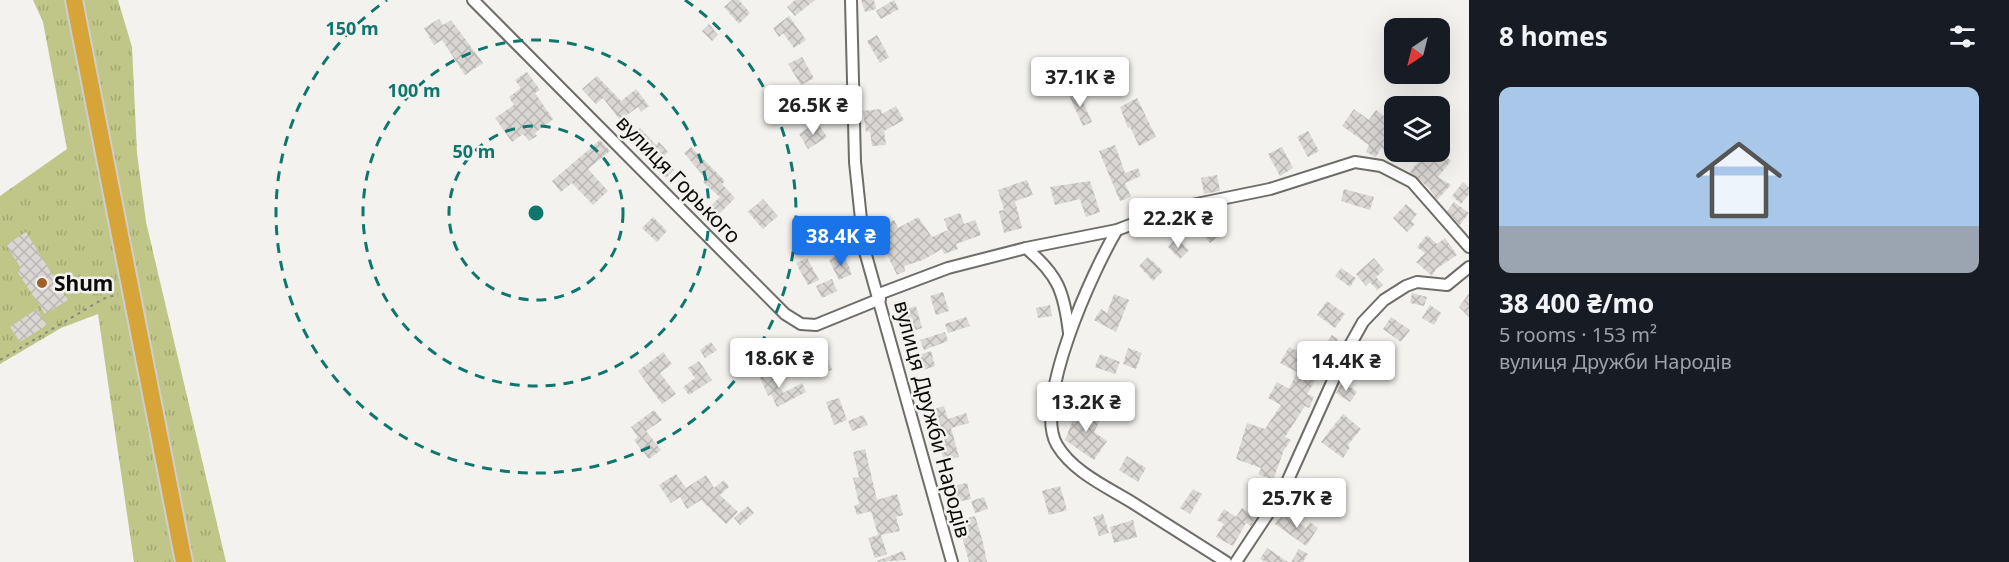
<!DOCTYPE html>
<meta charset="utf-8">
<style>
:root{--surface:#171b24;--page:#242831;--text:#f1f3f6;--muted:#9ea1a6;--accent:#1a73e8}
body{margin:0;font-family:"Noto Sans",sans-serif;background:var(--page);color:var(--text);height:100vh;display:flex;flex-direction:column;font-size:22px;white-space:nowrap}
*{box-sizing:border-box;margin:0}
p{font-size:20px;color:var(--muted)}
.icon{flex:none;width:33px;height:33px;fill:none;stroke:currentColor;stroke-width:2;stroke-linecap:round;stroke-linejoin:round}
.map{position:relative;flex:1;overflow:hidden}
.drawer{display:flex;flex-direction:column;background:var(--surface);width:540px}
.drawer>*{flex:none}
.needle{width:39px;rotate:215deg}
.tools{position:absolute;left:1384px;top:18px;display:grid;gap:12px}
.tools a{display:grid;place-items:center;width:66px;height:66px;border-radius:12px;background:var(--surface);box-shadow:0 6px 24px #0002;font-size:30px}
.price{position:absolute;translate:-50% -51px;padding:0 14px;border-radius:6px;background:#fff;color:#222;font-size:20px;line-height:39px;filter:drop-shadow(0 2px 3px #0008)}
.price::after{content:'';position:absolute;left:50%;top:36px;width:18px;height:14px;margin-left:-9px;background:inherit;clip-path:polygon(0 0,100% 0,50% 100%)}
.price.on{background:var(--accent);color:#fff}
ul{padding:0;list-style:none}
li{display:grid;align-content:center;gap:12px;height:318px;padding:0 30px}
li span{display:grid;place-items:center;height:186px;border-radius:12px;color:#555}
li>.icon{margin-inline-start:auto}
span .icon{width:108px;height:108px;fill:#fffc;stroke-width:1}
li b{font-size:26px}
h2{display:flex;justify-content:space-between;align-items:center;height:72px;padding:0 30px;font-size:26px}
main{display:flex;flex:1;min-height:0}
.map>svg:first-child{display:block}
.grass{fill:url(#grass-tufts)}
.building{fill:url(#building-cross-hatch)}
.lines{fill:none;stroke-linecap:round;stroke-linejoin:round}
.minor-casing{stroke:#6e6d69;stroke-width:14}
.trunk-casing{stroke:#cecece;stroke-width:20}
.path{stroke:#898886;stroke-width:2;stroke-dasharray:3 4.5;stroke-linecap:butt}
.minor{stroke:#fff;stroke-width:10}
.trunk{stroke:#d6a437;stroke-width:16}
.ring{fill:none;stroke:#0f766e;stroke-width:3;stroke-dasharray:10 8}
.poi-dot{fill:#a06029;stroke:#f3f2ee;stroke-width:2}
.labels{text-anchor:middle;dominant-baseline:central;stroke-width:5;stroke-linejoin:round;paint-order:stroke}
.street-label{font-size:21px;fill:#0c0b0a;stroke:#f3f2ee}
.poi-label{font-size:21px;font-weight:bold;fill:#0c0b0a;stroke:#f3f2ee;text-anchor:start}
.centre{fill:#0f766e;stroke:#f3f2ee;stroke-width:3}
.ring-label{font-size:18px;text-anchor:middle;font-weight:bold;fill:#0f766e;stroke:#f3f2ee;stroke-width:5;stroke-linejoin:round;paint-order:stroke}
</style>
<main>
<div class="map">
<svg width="1469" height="562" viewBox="0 0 1469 562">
<defs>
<pattern id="grass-tufts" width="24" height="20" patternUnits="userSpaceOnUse" patternTransform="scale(1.5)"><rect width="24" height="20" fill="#bfc687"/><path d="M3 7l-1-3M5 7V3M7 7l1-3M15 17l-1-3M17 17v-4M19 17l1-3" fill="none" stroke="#a3a973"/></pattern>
<pattern id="building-cross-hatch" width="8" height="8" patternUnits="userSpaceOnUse" patternTransform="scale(1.5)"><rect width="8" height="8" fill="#d9d6d3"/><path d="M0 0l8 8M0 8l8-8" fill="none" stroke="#b9b6b4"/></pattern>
</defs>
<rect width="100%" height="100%" fill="#f3f2ee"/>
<polygon class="grass" points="33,0 118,0 132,47 137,153 146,222 226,562 134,562 98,314 61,328 0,364 0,196 67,149 43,22"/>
<g class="building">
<polygon points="732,0 739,0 750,13 739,24 724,7"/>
<polygon points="795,0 815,0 795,16 787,7"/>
<polygon points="861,0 874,0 876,9 865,12"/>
<polygon points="894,0 899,9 881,19 876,11"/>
<polygon points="789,16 806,40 794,48 783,33 779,37 773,28"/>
<polygon points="439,19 443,25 451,20 483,63 465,75 442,40 434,45 424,28"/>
<polygon points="709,24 718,35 712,41 702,31"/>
<polygon points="877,35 889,57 880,63 867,41"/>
<polygon points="802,57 814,78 801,85 788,64"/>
<polygon points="527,72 540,90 535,93 553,119 535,133 537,136 529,141 523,134 512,142 495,118 514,105 509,97 521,88 515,80"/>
<polygon points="597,76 621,101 636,89 649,106 641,112 638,107 620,120 603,98 596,104 582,89"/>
<polygon points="1078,91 1092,122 1083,126 1069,95"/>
<polygon points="1137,98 1156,137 1139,146 1130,127 1128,128 1120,107"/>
<polygon points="896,106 904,120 884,131 886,145 872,146 870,131 866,132 863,111 881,109 882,114"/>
<polygon points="1354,109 1369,120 1376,110 1395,124 1395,144 1388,154 1381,148 1376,157 1366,152 1369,145 1342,126"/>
<polygon points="817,122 827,137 808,149 799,134"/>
<polygon points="640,128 656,145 659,142 668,152 663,157 674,170 666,178 629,139"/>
<polygon points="1308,131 1319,151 1308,157 1297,137"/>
<polygon points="600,140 610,151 588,169 608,191 593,205 572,183 561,192 552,181"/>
<polygon points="1115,145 1125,173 1138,168 1141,176 1125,183 1131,197 1120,201 1099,151"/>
<polygon points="691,147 725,181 722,184 735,198 713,220 705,211 720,197 703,182 706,179 684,153"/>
<polygon points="1282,147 1293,168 1280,176 1268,154"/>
<polygon points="1426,152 1440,152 1451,161 1438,177 1451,185 1437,200 1429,188 1410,172"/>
<polygon points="1217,175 1220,191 1204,194 1201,178"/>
<polygon points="1027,180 1033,195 1015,201 1022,228 1004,233 999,211 1004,210 998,190"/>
<polygon points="1090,181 1100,212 1086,217 1080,199 1055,205 1050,187"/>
<polygon points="1463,182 1469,187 1469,194 1461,204 1452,196"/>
<polygon points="1344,189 1374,197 1370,210 1341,201"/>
<polygon points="763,199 778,216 763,229 748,212"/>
<polygon points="1454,202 1469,213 1460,225 1447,211"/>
<polygon points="1406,204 1417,214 1411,221 1415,224 1407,232 1393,218"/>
<polygon points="960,213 964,224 975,220 981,235 956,244 958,249 944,254 942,249 923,260 904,266 905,271 897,275 875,230 894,220 898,228 918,217 932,237 948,230 944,219"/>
<polygon points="653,217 667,231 657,242 642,228"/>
<polygon points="1208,222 1219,236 1210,243 1199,230"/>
<polygon points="26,232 68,300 45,314 17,271 21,268 6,245"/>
<polygon points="1427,235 1437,244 1445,238 1457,255 1436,269 1432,276 1416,262 1425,253 1417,247"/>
<polygon points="1176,238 1189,250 1180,259 1168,247"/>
<polygon points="843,253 852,274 839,280 829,260"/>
<polygon points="1148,257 1163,271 1153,281 1139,266"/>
<polygon points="807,258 819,280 808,285 796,263"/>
<polygon points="1374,258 1384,270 1376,277 1383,285 1377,290 1370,282 1366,286 1356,274"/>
<polygon points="1341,268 1356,278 1350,287 1335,276"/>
<polygon points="832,279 837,291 822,298 816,286"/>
<polygon points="943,292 949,311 936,315 930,296"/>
<polygon points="1412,293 1427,297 1424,306 1410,303"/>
<polygon points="1469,293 1469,317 1459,307"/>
<polygon points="1114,294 1129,300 1116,332 1094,320 1101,309 1107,313"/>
<polygon points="1327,301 1345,314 1335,328 1317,315"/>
<polygon points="1050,305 1052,316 1038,318 1036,308"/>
<polygon points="1430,305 1441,313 1434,325 1422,318"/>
<polygon points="916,306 922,328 907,333 900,311"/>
<polygon points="37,309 47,325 20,342 10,327"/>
<polygon points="966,317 970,326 948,333 945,324"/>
<polygon points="1391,317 1410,330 1401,342 1383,329"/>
<polygon points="945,332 948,341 924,350 920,340"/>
<polygon points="1332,335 1338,339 1335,348 1307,394 1314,397 1309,408 1305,406 1285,437 1291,440 1284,450 1273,480 1258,474 1261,468 1236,459 1247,423 1265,429 1281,405 1268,398 1277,382 1289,389 1297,372 1280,363 1289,347 1299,352 1297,356 1313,365"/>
<polygon points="711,342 717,350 705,358 700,350"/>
<polygon points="824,348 832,370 822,373 818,362 800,371 794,359"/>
<polygon points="1128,348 1142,353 1136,369 1123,364"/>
<polygon points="931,351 935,366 923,370 919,355"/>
<polygon points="663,352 672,364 660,373 676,394 662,404 638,371"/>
<polygon points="1100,354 1120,362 1115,374 1095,367"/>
<polygon points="699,361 712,380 689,395 683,387 695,378 688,368"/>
<polygon points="772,369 783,393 802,383 806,392 777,407 771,394 768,396 759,375"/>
<polygon points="1342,381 1357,392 1350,402 1336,393"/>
<polygon points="839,398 847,420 834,425 826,402"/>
<polygon points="1079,405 1101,418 1094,432 1107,441 1094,460 1065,440"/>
<polygon points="944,406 948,419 966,413 969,423 951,428 959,457 944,461 930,410"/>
<polygon points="654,410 662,420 646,431 661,450 649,459 634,440 638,437 631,427"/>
<polygon points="1343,414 1361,429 1348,445 1350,447 1343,458 1321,442"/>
<polygon points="863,415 868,425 852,431 848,421"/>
<polygon points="865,449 877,500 897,494 903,515 896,517 900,531 881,535 887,554 875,558 868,538 878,535 871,511 857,515 854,506 859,504 853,478 859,477 853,452"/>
<polygon points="1127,456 1146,468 1138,482 1119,470"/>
<polygon points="676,474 686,488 706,475 714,488 724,480 729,487 720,495 738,512 726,524 701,500 687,509 680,497 671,503 659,485"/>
<polygon points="1304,481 1324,495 1317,505 1297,492"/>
<polygon points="1333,482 1340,487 1331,501 1323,496"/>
<polygon points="967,483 971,499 957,502 952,486"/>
<polygon points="1060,486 1067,510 1049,515 1042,491"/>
<polygon points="1193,489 1202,494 1190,514 1180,508"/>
<polygon points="984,497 988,509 975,513 971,501"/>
<polygon points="748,506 754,513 740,525 734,518"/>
<polygon points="1242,508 1256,517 1251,526 1246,523 1233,546 1216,537 1224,524 1217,520 1224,509 1236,517"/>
<polygon points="1283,512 1306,528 1310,522 1318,528 1306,546 1275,524"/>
<polygon points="1103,514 1109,533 1099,536 1093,517"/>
<polygon points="975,516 983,543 987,562 969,562 958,521"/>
<polygon points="1133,520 1137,537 1114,543 1110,527"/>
<polygon points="1267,548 1288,562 1266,562 1260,559"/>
<polygon points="1299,549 1308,554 1303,562 1291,562"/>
<polygon points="903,551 906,560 877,562 877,561"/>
</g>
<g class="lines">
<g class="minor-casing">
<g id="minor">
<polyline points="473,0 785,314 801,324 816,325 880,299"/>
<polyline points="851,0 855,162 864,248 952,562"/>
<path d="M1117,230C1093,270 1032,403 1057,445C1073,472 1107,487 1133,503C1164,523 1195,542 1226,562"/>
<path d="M1026,248C1058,275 1064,291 1069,333"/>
<polyline points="879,294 948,268 1026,248 1117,230 1172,209 1270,189 1355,162 1381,166 1412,182 1469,247"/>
<polyline points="1236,562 1283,491 1344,356 1363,322 1384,300 1406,286 1417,282 1447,285 1469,267"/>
</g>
</g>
<g class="trunk-casing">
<polyline id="trunk" points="74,0 184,562"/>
</g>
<polyline class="path" points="0,360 103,299 118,294"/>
<use href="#minor" class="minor"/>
<use href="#trunk" class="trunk"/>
</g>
<g class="ring">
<circle cx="536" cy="213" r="87"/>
<circle cx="536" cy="213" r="173"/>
<path d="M685 0A260 260 0 1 1 387 0"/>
</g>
<circle class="poi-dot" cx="42" cy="283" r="6"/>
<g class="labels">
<g class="street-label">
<text transform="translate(679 179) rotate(46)">вулиця Горького</text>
<text transform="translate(933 419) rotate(75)">вулиця Дружби Народів</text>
</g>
<g class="poi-label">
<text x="54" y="283">Shum</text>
</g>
</g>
<circle cx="536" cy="213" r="9" class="centre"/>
<g class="ring-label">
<text x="352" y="35">150 m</text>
<text x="414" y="97">100 m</text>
<text x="474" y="158">50 m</text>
</g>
</svg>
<div class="tools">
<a><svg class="needle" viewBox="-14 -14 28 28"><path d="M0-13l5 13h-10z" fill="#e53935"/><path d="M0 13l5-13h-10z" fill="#9ea1a6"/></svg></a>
<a><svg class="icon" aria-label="layers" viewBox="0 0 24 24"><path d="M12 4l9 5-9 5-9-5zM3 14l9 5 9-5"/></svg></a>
</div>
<b class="price" style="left:1080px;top:108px">37.1K ₴</b>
<b class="price" style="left:813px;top:136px">26.5K ₴</b>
<b class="price" style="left:1178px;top:249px">22.2K ₴</b>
<b class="price on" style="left:841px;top:267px">38.4K ₴</b>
<b class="price" style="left:779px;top:389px">18.6K ₴</b>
<b class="price" style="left:1346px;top:392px">14.4K ₴</b>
<b class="price" style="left:1086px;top:433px">13.2K ₴</b>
<b class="price" style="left:1297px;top:529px">25.7K ₴</b>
</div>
<section class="drawer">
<h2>8 homes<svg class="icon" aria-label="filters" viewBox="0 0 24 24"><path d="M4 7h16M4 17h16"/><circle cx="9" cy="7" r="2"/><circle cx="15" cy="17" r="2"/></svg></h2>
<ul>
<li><span style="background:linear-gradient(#a9c7e8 75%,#9aa5b1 0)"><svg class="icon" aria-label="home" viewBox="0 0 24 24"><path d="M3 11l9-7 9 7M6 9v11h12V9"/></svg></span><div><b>38 400 ₴/mo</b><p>5 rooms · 153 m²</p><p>вулиця Дружби Народів</p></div></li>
</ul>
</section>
</main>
